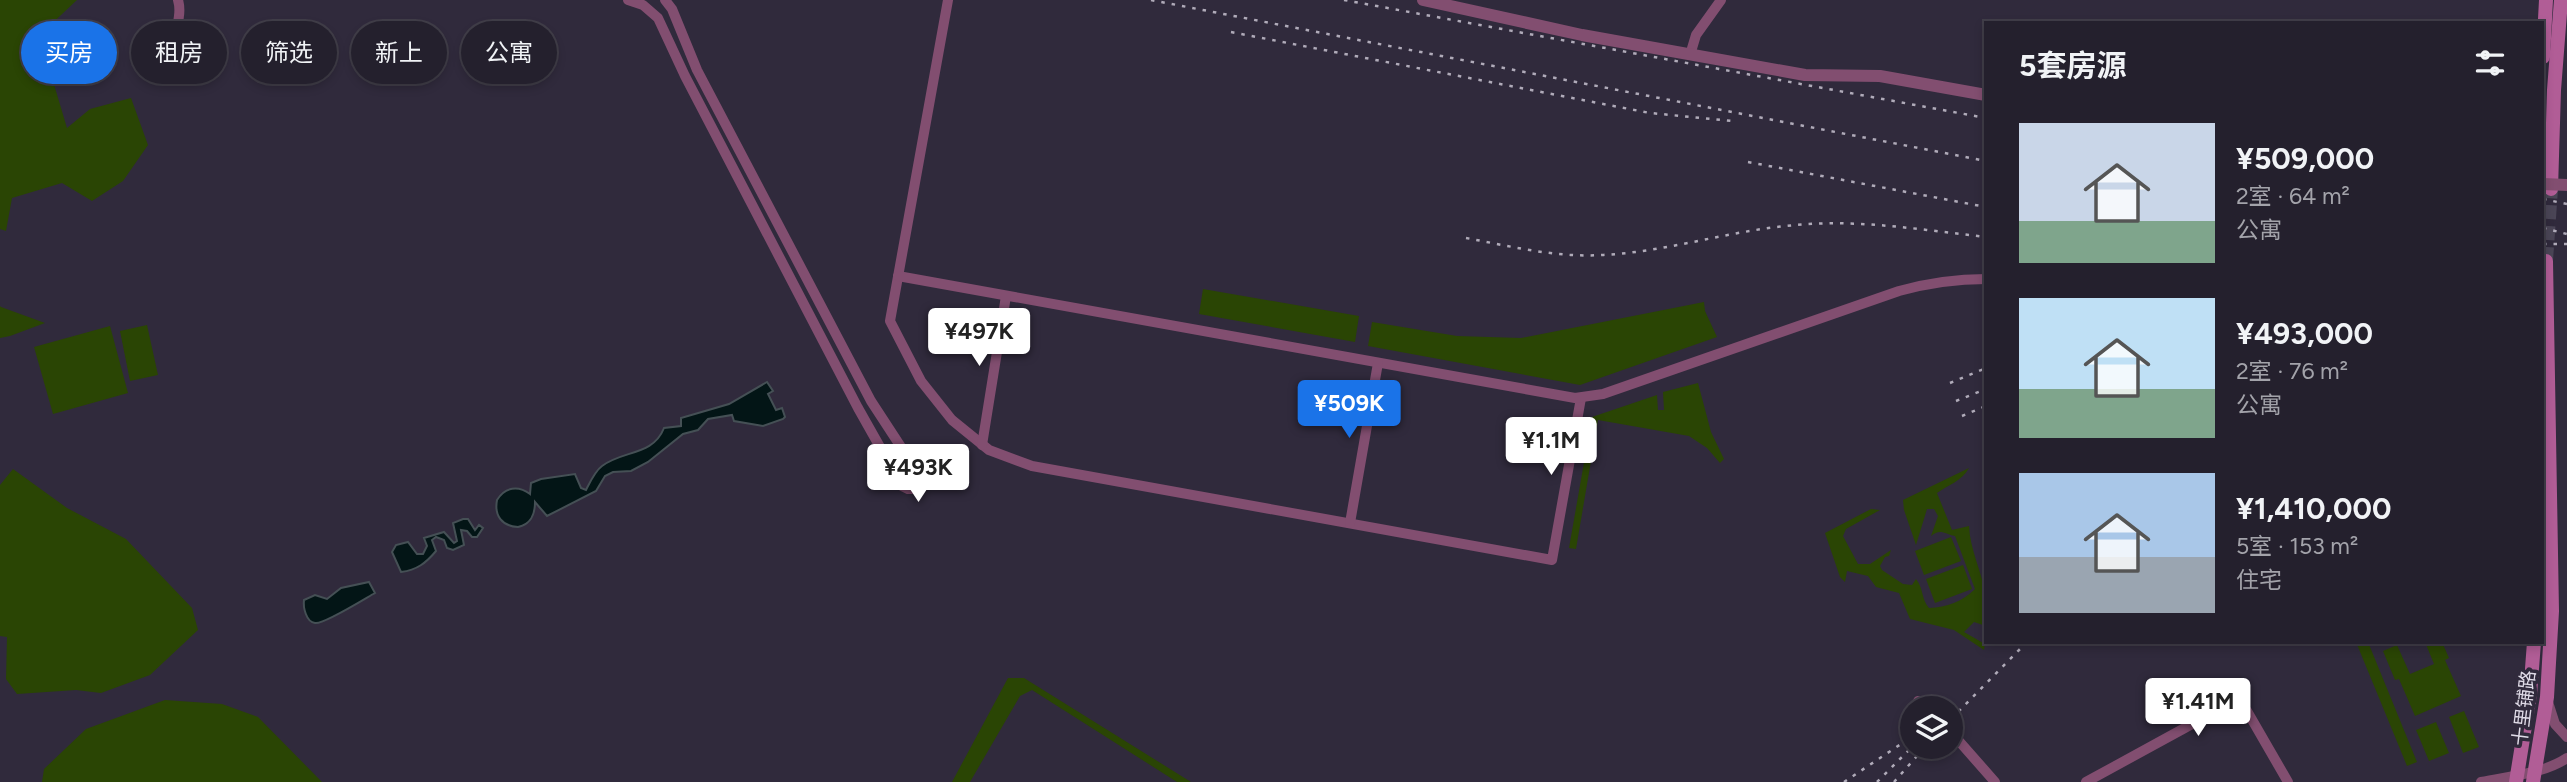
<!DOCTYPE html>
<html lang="zh">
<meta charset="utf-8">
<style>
:root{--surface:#24202d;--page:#302d39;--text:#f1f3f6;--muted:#a3a3aa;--line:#413e49;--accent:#1a73e8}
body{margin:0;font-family:Figtree,"Noto Sans SC",sans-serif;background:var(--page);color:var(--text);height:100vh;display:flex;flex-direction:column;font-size:26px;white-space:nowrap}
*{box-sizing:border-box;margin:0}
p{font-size:23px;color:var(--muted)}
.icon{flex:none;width:38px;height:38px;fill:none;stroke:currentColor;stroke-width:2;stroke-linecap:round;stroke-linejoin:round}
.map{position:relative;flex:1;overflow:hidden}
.side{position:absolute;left:1984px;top:21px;width:560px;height:623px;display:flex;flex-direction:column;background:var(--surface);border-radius:0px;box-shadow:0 4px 10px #0003,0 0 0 2px var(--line)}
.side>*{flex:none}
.guide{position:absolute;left:21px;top:21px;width:665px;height:63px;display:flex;gap:14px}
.buttons{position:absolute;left:1900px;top:696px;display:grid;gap:14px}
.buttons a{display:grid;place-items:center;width:63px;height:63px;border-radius:50%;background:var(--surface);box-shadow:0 4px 10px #0003,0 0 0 2px var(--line);font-size:35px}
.price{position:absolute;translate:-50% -60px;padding:0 16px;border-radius:7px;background:#fff;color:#222;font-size:23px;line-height:46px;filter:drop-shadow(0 2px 4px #0008)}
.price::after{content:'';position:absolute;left:50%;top:42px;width:21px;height:16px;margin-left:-10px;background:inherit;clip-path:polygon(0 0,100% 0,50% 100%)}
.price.active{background:var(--accent);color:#fff}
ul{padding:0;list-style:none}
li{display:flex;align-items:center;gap:21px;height:175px;padding:0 35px}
li span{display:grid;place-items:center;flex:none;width:196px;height:140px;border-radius:0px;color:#555}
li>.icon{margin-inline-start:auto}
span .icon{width:84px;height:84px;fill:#fffc;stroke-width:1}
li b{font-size:30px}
h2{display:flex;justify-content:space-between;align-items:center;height:84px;padding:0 35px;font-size:30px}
.tag{padding:0 24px;border-radius:32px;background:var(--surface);box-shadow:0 4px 10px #0003,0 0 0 2px var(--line);font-size:24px;line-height:63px}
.tag.active{background:var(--accent);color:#fff}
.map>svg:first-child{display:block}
.green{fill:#2a4504}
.water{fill:#031516;stroke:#455055;stroke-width:2}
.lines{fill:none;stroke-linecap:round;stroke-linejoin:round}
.secondary-tunnel{stroke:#4a4556;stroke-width:14;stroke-dasharray:14 7;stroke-linecap:butt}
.minor{stroke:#824e70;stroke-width:10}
.tertiary{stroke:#824e70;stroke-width:12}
.secondary{stroke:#b15d96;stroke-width:14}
.rail{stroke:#b0abb9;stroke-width:2.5;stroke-dasharray:3.5 7;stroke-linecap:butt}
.tertiary-bridge{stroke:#824e70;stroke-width:12}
.labels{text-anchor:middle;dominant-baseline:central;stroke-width:7;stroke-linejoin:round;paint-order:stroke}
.street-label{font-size:19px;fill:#dfdbe7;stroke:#302a3c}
</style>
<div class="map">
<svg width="2567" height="782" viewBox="0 0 2567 782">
<rect width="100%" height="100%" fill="#302a3c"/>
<g class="green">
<polygon points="0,0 77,0 44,31 36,60 53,81 67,128 90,109 131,98 148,145 123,181 92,201 62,183 12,198 6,231 0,229"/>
<polygon points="1203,289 1359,316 1355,342 1199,314"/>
<polygon points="1704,302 1705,311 1717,337 1580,385 1368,346 1372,322 1457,336 1521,338"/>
<polygon points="0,306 1,307 45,323 10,336 0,338"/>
<polygon points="147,325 158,375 130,381 120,331"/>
<polygon points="110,326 128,393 53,414 34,347"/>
<polygon points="1698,383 1711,432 1724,459 1720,463 1707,448 1689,436 1598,420 1576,549 1569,548 1592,417 1657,395 1658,410 1664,410 1663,392"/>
<path d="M1969,468C1962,481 1948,485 1937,493L1952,530L1969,526C1970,549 1981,570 1985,592C1988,602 1986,616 1986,626L1974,622L1964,632L1985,644L1984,650L1954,630L1910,619L1899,593L1876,587L1868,576L1847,571L1845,582L1840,577L1825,533L1871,509L1880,510L1846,529L1843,536L1858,564H1870L1891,550L1889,556L1885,557L1880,566L1882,570L1903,584L1912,585L1916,579C1924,589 1921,599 1929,608C1947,607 1962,602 1975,589L1955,536C1945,534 1940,528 1931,536L1938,516L1934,509H1927L1916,545L1904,510L1903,500Z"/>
<polygon points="13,469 67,508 126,539 192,608 198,630 150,675 101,693 76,690 17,694 6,679 7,637 0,636 0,485"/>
<polygon points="1951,537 1961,561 1924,575 1915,551"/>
<polygon points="1963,565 1972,589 1935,603 1926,579"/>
<polygon points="2356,642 2368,642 2417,762 2407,766"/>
<polygon points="2425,642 2442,642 2449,658 2445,660 2461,696 2415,716 2399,679 2395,680 2383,651 2397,645 2410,674 2434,664"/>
<polygon points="1008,678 1024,678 1191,782 1177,782 1032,690 1020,696 970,782 952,782"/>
<polygon points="165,700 222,704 258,717 322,782 42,782 44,769 86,729"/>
<polygon points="2464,711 2479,747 2463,753 2449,717"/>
<polygon points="2436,722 2449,753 2429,761 2416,730"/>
</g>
<g class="water">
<path d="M767,382L773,391L768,394L776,410L782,408L785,417L783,419L763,426L734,421L732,415L708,419L698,430L683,434L648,462L631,471L613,472L605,476L596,491L547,516L535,502C535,515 531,524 518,527C502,526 494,516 497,500C505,487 518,485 530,494L531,483L541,479L575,474L581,488L586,490C590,482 595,471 602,466C623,450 653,456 664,428L681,426V418L729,404Z"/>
<path d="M463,519H468L475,530L479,525L483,528L477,537H472L467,531L461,530L464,545L453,550L447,548L444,540L436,537L432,540L436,551C426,563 417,570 401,572L392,552L396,545L408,542L417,554H423L427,546L424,538L444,532L454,543L457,541L453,523Z"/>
<path d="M369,582L375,593C366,598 323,625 315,623C306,622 303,607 304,600L315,595L327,599L341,588Z"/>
</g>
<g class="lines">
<polyline class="secondary-tunnel" points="2546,261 2551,189"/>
<g class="minor">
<path d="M178,0C181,10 179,14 178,23C178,34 179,61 183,70"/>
<polyline points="628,0 643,5 658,18 685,76 858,408 902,486 908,489 913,489 918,483 918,473 871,401 697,70 672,9 665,0"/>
<polyline points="948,0 890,321 921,381 952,420 989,450 1032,466 1552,560 1581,398"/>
<polyline points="1690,55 1696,35 1721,0"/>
<path d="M898,276L1575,398L1603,394L1899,291C1928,283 1956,279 1986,279"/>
<polyline points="982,445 1006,296"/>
<polyline points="1350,523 1378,363"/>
<polyline points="1918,701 1927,709"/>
<polyline points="2548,702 2555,724 2567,737"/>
<polyline points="1951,732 1995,782"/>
<polyline points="2086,782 2225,706 2237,706 2247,711 2288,782"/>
<path d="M2481,782C2509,776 2543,774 2567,758"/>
</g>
<polyline class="tertiary" points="1423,0 1582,35 1805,75 1880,76 1986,95"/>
<g class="secondary">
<polyline points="2543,57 2546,0"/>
<polyline points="2551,189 2554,90 2561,0"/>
<polyline points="2516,782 2530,695 2534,642"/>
<polyline points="2533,782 2547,697 2552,611 2546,261"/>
</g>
<g class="rail">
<polyline points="1151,0 1986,161"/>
<polyline points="1344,0 1986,118"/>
<polyline points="1231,32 1650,113 1733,121"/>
<polyline points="1748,162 1986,207"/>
<polyline points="2543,199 2567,204"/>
<polyline points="2543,228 2567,234"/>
<path d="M1466,238C1510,246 1556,258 1602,255C1667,252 1731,230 1796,225C1859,219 1923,230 1986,237"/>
<polyline points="2543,244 2567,244"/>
<polyline points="1950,383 1986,368"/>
<polyline points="1956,401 1986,389"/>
<polyline points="1962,416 1986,406"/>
<polyline points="1951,719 2027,642"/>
<polyline points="1844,782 1913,736"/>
<polyline points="1877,782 1913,746"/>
<polyline points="1894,782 1925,747"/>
</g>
<polyline class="tertiary-bridge" points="2543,184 2567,185"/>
</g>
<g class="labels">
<g class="street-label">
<text transform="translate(2524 708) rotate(-83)">十里铺路</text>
</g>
</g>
</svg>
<div class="buttons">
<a><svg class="icon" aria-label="layers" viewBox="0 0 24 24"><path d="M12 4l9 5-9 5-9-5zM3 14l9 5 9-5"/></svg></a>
</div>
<b class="price" style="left:979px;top:368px">¥497K</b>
<b class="price active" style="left:1349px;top:440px">¥509K</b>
<b class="price" style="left:1551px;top:477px">¥1.1M</b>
<b class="price" style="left:918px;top:504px">¥493K</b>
<b class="price" style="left:2198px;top:738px">¥1.41M</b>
<div class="guide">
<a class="tag active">买房</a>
<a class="tag">租房</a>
<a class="tag">筛选</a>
<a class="tag">新上</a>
<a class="tag">公寓</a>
</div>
<section class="side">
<h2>5套房源<svg class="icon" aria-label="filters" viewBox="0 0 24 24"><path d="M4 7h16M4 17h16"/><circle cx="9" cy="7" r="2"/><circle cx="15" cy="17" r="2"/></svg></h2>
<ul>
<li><span style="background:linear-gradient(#c9d6e8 70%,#7fa58c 0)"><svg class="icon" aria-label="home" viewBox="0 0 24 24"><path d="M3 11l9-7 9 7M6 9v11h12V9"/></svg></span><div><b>¥509,000</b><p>2室 · 64 m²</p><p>公寓</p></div></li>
<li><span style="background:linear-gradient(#bfe0f5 65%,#7fa58c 0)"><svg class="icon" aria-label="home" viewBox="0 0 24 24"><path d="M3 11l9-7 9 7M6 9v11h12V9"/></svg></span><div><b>¥493,000</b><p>2室 · 76 m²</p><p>公寓</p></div></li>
<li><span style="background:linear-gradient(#a9c7e8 60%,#9aa5b1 0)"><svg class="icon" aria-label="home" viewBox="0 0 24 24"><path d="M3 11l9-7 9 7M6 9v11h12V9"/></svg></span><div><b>¥1,410,000</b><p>5室 · 153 m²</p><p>住宅</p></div></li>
</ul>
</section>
</div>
